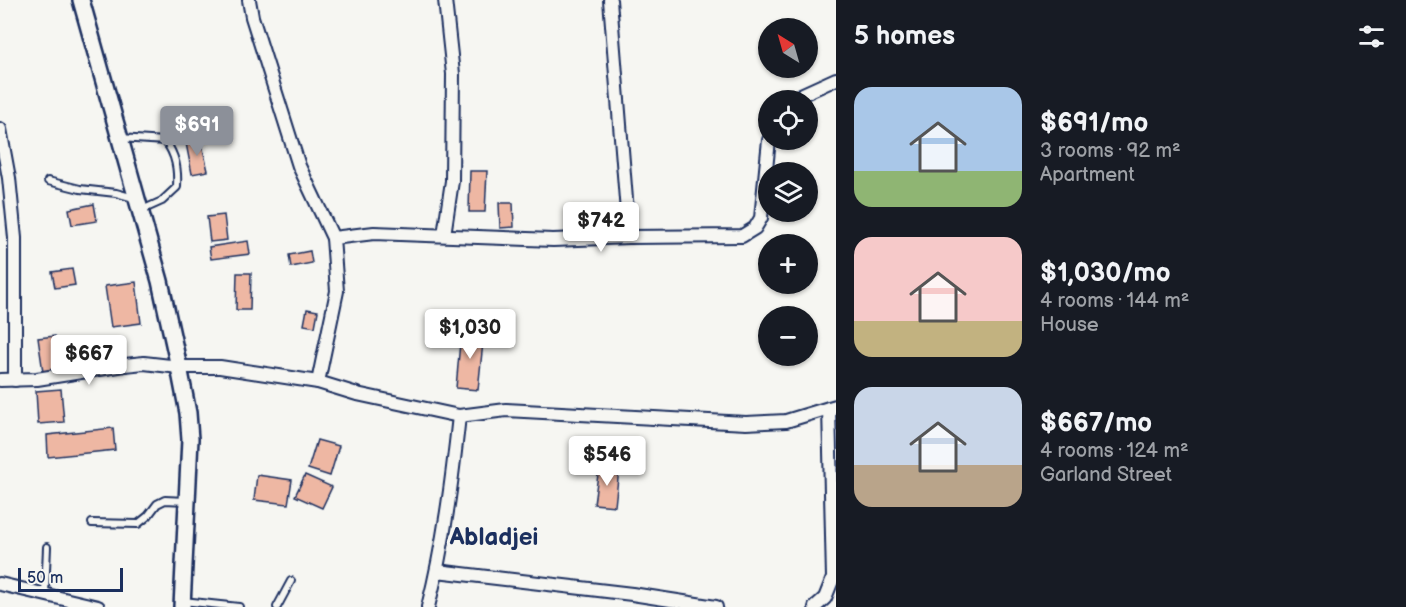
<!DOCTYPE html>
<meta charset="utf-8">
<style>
:root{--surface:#171b24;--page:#20242c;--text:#f1f3f6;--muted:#9ea1a6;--accent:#8c9099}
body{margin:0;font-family:"Balsamiq Sans",sans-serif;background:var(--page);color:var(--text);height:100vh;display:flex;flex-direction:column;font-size:22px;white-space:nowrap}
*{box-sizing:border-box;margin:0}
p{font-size:20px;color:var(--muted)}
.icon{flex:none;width:33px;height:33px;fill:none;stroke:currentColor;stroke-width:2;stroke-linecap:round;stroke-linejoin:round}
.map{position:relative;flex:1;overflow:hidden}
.side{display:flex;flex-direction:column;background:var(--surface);width:570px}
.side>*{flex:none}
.needle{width:39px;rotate:323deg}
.buttons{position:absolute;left:758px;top:18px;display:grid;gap:12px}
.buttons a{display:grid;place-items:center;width:60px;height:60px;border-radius:50%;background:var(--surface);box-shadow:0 2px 4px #0004;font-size:30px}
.scale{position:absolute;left:18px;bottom:15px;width:105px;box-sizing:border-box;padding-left:6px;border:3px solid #1b2f5e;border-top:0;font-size:16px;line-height:21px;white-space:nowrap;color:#1b2f5e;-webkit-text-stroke:4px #f6f6f2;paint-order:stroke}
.price{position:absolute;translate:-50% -51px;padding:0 14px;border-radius:6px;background:#fff;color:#222;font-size:20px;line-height:39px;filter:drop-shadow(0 2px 3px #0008)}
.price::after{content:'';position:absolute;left:50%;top:36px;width:18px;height:14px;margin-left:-9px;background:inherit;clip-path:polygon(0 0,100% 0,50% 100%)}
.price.active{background:var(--accent);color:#fff}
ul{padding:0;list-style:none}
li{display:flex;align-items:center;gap:18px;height:150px;padding:0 18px}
li span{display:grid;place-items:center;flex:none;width:168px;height:120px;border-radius:18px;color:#555}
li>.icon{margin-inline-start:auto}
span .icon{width:72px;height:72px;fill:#fffc;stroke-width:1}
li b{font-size:26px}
h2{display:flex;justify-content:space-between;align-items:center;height:72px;padding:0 18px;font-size:26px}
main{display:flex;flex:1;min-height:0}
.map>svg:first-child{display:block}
.building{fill:#eeb7a3;stroke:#1b2f5e;stroke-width:1.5}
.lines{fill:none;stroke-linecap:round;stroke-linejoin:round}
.service-casing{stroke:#1b2f5e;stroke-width:10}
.minor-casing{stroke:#1b2f5e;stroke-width:16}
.tertiary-casing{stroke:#1b2f5e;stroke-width:20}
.service{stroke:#f6f6f2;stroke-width:6}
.minor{stroke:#f6f6f2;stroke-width:12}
.tertiary{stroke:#f6f6f2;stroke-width:15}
.labels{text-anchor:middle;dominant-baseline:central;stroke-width:6;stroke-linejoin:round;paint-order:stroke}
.district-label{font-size:24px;font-weight:bold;fill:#1b2f5e;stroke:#f6f6f2}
</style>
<main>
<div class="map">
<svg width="836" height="607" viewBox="0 0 836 607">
<rect width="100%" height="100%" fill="#f6f6f2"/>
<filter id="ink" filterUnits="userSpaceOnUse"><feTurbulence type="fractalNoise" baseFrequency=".0167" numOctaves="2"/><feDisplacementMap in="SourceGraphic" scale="12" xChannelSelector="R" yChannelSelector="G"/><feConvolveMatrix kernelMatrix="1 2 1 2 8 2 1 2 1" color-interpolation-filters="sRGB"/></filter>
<g filter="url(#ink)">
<g class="building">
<polygon points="201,140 208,171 192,174 186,143"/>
<polygon points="470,171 487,171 485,212 469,212"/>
<polygon points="499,203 513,203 514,227 500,228"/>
<polygon points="94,204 97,221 72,225 69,209"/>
<polygon points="224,215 227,240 210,242 207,217"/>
<polygon points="248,241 250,254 211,259 209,247"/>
<polygon points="310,251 312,263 291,267 289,255"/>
<polygon points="72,269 75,285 55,288 52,272"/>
<polygon points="237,273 251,273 250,310 236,310"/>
<polygon points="136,282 141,323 111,327 105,286"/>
<polygon points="307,309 318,311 315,327 304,325"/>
<polygon points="461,331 484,333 478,390 456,388"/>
<polygon points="55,336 59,370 43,372 38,338"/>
<polygon points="61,389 64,422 38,424 36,391"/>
<polygon points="113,428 115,450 48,457 47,435"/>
<polygon points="317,440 339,446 330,476 308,469"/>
<polygon points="599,467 619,469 615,506 594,504"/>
<polygon points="257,475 292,480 288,504 254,500"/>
<polygon points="305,475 332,487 322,508 295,496"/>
</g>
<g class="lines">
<g class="service-casing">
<g id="service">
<path d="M120,138L165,141C176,155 178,170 177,187L162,201L142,210"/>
<polyline points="48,181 80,189 116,193 134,198"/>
<polyline points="92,523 138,524 148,516 157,504 165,500 186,501"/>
<polyline points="45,594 47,547"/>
<polyline points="183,601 239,607"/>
<polyline points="277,607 291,581"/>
</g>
</g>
<g class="minor-casing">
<g id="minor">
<polyline points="249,0 252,17 299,166 333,238 337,291 318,382"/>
<polyline points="610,0 629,237"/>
<polyline points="794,100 803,94 836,79"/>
<polyline points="0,129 9,178 15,238 15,380"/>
<polyline points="444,235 452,181 453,74 445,0"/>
<polyline points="333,238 374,233 553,240 629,237 742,236 755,228 761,218 769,140"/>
<polyline points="0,380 37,379 125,365 144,363 179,367 220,367 318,382 357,394 459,416 506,410 746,423 786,421 829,408"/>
<polyline points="437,571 632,594 716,607"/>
<polyline points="0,584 98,607"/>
<path d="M428,607C444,544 452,481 459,416"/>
<polyline points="815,607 825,598 833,578 829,408 836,406"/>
</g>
</g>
<g class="tertiary-casing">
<polyline id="tertiary" points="81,0 160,281 179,367 188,413 190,439 182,607"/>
</g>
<use href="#service" class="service"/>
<use href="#minor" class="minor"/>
<use href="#tertiary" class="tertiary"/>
</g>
</g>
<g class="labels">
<g class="district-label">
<text x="494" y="537">Abladjei</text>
</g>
</g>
</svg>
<div class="buttons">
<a><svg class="needle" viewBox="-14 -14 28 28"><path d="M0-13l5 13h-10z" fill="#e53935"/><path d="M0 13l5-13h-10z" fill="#9ea1a6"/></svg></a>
<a><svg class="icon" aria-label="locate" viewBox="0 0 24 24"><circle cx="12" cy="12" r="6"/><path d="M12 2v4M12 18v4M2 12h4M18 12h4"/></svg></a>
<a><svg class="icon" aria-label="layers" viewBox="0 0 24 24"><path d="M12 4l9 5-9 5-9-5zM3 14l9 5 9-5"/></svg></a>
<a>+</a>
<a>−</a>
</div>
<div class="scale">50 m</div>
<b class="price active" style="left:197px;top:157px">$691</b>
<b class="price" style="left:601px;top:253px">$742</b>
<b class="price" style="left:470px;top:360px">$1,030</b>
<b class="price" style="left:89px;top:386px">$667</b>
<b class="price" style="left:607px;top:487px">$546</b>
</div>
<section class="side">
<h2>5 homes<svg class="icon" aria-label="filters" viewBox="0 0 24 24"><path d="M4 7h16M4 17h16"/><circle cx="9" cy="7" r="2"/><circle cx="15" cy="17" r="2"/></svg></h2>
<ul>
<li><span style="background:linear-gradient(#a9c7e8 70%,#8fb573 0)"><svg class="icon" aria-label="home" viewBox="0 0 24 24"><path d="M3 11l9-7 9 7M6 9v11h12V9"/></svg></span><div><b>$691/mo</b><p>3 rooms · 92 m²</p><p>Apartment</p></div></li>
<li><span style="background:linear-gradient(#f6c9c9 70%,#c2b280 0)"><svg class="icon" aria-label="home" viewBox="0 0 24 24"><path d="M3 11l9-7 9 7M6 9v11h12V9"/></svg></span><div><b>$1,030/mo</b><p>4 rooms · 144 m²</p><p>House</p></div></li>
<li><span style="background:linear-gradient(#c9d6e8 65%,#b9a48a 0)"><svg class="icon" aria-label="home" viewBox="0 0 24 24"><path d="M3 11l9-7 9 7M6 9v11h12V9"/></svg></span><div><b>$667/mo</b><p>4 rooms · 124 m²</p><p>Garland Street</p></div></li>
</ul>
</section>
</main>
